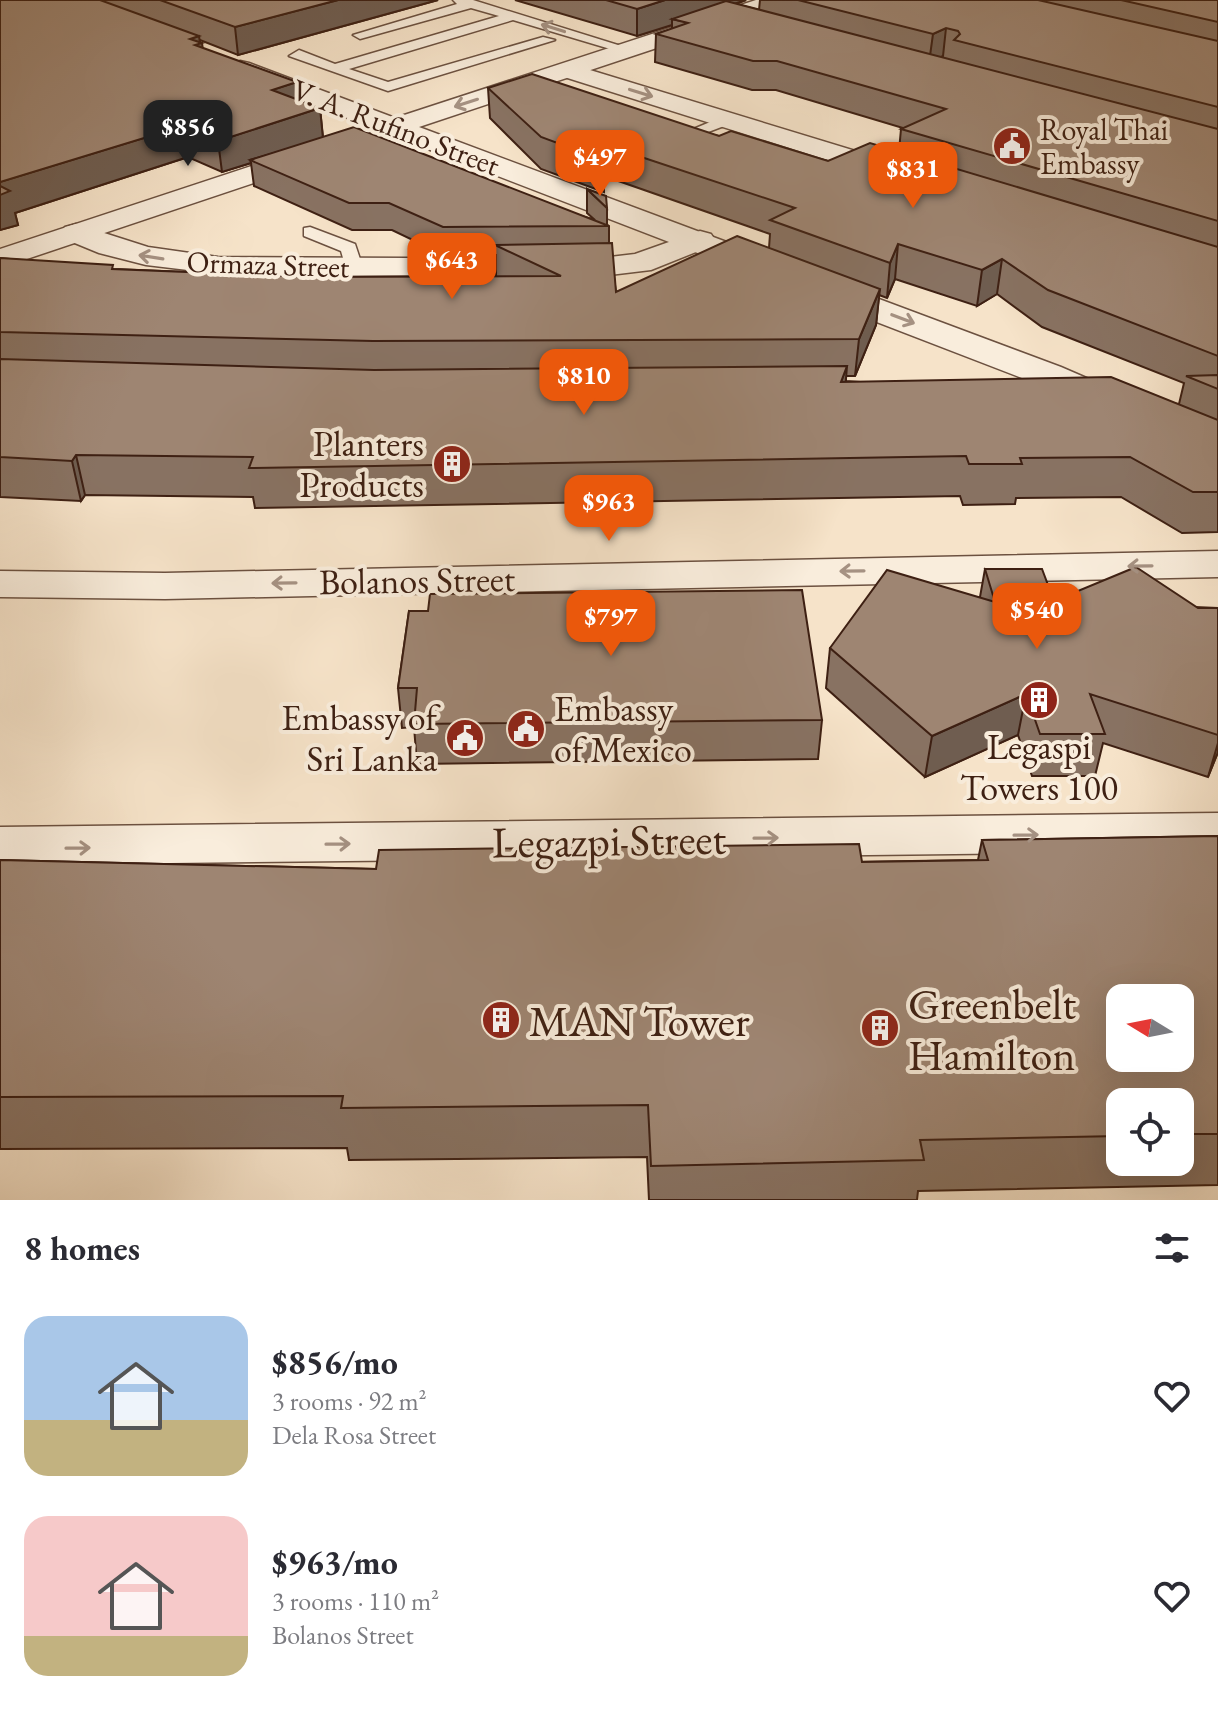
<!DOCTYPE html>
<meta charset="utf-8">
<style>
:root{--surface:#fff;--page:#f2f2f3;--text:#2b2b33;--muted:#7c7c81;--accent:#ea580c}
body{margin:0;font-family:"EB Garamond",serif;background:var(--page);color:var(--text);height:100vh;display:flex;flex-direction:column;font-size:30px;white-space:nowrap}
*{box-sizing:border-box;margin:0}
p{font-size:26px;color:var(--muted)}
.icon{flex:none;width:44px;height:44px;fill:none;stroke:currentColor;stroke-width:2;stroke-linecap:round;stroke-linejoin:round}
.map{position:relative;height:1200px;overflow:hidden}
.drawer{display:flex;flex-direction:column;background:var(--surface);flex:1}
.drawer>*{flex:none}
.needle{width:52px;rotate:280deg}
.tools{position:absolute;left:1106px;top:984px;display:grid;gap:16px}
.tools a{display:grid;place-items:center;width:88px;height:88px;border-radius:16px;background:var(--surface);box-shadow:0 8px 32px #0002;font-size:40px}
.price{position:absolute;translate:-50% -68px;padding:0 18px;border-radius:16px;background:var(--accent);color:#fff;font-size:26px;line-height:52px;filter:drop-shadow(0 2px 4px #0008)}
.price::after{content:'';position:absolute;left:50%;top:48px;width:24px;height:18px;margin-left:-12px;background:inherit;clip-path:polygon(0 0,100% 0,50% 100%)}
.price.selected{background:#222;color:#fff}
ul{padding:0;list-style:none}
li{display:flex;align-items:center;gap:24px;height:200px;padding:0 24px}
li span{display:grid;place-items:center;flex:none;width:224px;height:160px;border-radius:24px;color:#555}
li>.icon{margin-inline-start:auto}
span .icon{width:96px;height:96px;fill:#fffc;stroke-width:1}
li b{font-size:34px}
h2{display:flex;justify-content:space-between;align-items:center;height:96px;padding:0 24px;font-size:34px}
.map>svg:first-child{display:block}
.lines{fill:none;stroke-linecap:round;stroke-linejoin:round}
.service-casing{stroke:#6c5140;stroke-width:3}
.minor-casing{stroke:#6c5140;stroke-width:3}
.tertiary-casing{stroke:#6c5140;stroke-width:3}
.service{fill:#f9eddc;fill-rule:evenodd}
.minor{fill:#f9eddc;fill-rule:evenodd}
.tertiary{fill:#f9eddc;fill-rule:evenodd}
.wall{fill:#887262;stroke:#3e2013;stroke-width:2;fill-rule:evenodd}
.shaded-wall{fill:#6f5d50;stroke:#3e2013;stroke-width:2}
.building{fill:#9e8572;stroke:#3e2013;stroke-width:2;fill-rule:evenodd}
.oneway{stroke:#a59182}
.labels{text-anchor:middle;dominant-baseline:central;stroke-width:8;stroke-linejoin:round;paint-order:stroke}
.far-street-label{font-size:30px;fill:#3e2013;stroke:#f9eddc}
.far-poi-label{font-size:30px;fill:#3e2013;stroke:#f9eddc;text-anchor:start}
.poi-label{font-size:36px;fill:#3e2013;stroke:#f9eddc;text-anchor:end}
.street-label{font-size:36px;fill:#3e2013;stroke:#f9eddc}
.near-street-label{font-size:44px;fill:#3e2013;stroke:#f9eddc}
.near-poi-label{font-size:44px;fill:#3e2013;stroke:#f9eddc;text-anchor:start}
</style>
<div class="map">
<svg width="1218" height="1200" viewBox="0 0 1218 1200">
<rect width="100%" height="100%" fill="#f6e3c9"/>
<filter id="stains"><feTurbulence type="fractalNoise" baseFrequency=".0025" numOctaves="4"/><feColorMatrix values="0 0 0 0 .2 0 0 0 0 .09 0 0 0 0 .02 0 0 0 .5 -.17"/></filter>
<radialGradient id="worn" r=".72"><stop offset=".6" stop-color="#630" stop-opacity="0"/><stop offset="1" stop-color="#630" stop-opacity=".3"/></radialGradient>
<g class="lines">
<g class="service-casing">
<g id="service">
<polygon points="453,0 473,0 634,50 627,54 513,20 349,69 388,82 543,37 555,40 388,91 289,56 299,50 335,64 499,16 471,8 360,39 353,35 457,4"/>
<polygon points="727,115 735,120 732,123 687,140 679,135"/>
<polygon points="310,227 355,244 363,268 361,272 347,272 341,251 304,236 304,228"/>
</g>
</g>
<g class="minor-casing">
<g id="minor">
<polygon points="567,63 908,167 912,173 908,179 888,179 558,75 555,70"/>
<polygon points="76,224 148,247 218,257 593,259 635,254 700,231 711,234 715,240 711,246 651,270 593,277 255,278 146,265 99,253 65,239 61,233 65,227"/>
<polygon points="1218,551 1218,577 165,599 0,597 0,571 165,573"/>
<polygon points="1218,813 1218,851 0,865 0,827"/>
</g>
</g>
<g class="tertiary-casing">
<g id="tertiary">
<polygon points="756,0 789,0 786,5 419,127 1061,367 1218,435 1218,461 1035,383 394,136 372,137 368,131 371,127 231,73 228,68 240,61 249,63 395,118"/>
<polygon points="309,147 319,149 323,155 319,161 0,268 0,249"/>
</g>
</g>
<use href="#service" class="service"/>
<use href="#minor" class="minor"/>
<use href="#tertiary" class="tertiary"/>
</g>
<g class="wall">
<path d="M0,0H438L238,55L200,40V42L202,48L299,100L320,108L323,137L595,220L587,213V189L607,208V225L609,226V243L616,292L769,248L770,234L604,176V192L541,169L490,118L488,88L719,136L828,161L899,151L901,129L903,128L776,90H752L655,62L656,34L672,29V25L637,36L515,0H746L736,4L759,10L760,0H1218V532L1182,533L1121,497L1016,498L1015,504L963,505L960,496L255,508L253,497L85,495L81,501L0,497V258L114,269L313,277L496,276V255H444L392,230H352L254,186L251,163L222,172L188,157L15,213L18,225L0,230ZM895,279L977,306L997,294L1042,327L1184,383L1179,404L846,381V376H855L876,325L879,295L887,298Z"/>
<polygon points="985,569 1054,601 1218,608 1218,752 1208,777 1103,743 1095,776 1032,776 1018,735 925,777 826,688 830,648 980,597"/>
<polygon points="409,611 822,720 818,759 417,764 414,727 402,728 398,688"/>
<path d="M1218,836V1185L918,1191L917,1200H649L647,1157L349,1160L347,1148L0,1149V860L376,869L978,860L982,840ZM1120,1102H1180V1162H1120Z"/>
</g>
<g class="shaded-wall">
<polygon points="338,0 438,0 238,55 235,27"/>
<polygon points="665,0 746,0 681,21 672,19 672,25 637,36 637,9"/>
<polygon points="946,28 943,56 929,63 933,34"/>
<polygon points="199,36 200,43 202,43 206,72 190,39"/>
<polygon points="297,82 300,112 272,90"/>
<polygon points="320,108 323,139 250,160 251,163 222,172 218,141"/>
<polygon points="183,126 188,157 15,213 18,225 0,230 0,182"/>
<polygon points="898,244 895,279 887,298 890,263"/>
<polygon points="1002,259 997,294 977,306 982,270"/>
<polygon points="880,289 876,325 855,376 859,339"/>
<polygon points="847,366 844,404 841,382"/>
<polygon points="76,455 85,495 81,501 72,461"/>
<polygon points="1026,694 1018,735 925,777 932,736"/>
<polygon points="1218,743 1218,752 1208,777"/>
</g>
<g class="building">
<polygon points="0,0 100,0 199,36 190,39 202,43 195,45 297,82 272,90 320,108 218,141 183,126 0,182"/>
<polygon points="160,0 338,0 235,27"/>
<polygon points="606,0 665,0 637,9"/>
<polygon points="798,0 1038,0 1218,41 1218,107 954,40 960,34 958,31 946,28 933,34"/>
<polygon points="1121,0 1218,0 1218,22"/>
<polygon points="726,1 1218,129 1218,221 901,129 946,109 777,61 753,61 656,34 688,23 672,19"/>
<polygon points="532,74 719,136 731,131 828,161 870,143 1218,247 1218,356 1048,290 1002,259 982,270 898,244 890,263 770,220 795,208 602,144 603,160 541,137 488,88"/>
<polygon points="354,127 609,226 443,227 389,203 349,203 250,160"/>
<polygon points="0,186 10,191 0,195"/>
<polygon points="587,189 606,196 607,208"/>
<polygon points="737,236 880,289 859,339 373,341 0,332 0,258 113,265 112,269 313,277 561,276 495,245 612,243 616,292"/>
<polygon points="0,359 374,370 847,366 841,382 1111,377 1218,420 1218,492 1193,492 1130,457 1020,458 1022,464 969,464 966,456 249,468 253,457 76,455 72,461 0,457"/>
<polygon points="1218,375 1218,389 1186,376"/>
<polygon points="1136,567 1198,608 1218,608 1218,735 1090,694 1105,734 1040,734 1026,694 932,736 830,648 887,570 995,602 985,569 1042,569 1054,601"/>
<polygon points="802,590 822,720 414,724 417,688 398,688 409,611 428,611 430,594"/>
<path d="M1218,836V1134H1180V1102H1120V1136L920,1140L924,1160L651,1166L648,1105L341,1108L343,1096L0,1097V860L376,869L379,850L859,844L862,862L988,860L982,840ZM1120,998H1180V1058H1120Z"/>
</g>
<defs><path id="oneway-shaft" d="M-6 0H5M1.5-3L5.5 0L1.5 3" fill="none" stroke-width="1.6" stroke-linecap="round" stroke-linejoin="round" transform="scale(2)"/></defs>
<g class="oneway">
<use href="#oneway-shaft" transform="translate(553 28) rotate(-163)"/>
<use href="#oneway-shaft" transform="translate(641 93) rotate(17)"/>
<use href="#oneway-shaft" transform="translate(466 103) rotate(162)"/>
<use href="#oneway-shaft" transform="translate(151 257) rotate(-171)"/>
<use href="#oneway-shaft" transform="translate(903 319) rotate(21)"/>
<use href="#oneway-shaft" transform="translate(1140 566) rotate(179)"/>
<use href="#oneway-shaft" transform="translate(852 571) rotate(179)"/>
<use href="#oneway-shaft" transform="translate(284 583) rotate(179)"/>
<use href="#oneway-shaft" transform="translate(1026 835) rotate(-1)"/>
<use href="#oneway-shaft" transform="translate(766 838) rotate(-1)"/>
<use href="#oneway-shaft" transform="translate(338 844) rotate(-1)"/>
<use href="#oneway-shaft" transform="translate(78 848) rotate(-1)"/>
</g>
<defs>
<g id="civic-disc" transform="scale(2)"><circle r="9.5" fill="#8f2418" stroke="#f9eddc"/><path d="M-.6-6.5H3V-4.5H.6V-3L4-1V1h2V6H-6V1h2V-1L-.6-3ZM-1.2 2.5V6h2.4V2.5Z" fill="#fff"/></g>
<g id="building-disc" transform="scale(2)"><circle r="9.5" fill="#8f2418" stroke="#f9eddc"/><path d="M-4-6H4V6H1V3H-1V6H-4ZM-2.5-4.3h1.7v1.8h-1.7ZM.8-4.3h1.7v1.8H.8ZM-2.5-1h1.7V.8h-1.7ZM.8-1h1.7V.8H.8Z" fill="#fff"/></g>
</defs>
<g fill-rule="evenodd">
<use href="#civic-disc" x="1012" y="146"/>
<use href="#building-disc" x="452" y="464"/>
<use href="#building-disc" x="1039" y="700"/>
<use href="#civic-disc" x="526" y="729"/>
<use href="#civic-disc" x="465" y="738"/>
<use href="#building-disc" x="501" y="1020"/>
<use href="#building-disc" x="880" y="1028"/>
</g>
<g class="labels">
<g class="far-street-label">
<text transform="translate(396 127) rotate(21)">V. A. Rufino Street</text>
<text transform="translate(268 264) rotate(2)">Ormaza Street</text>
</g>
<g class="far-poi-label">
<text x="1040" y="129">Royal Thai<tspan x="1040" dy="34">Embassy</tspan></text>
</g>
<g class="poi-label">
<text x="424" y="443">Planters<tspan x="424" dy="41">Products</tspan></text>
<text x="554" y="708" text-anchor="start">Embassy<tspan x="554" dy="41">of Mexico</tspan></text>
<text x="437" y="717">Embassy of<tspan x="437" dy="41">Sri Lanka</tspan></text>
<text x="1039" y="746" text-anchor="middle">Legaspi<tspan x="1039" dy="41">Towers 100</tspan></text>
</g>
<g class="street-label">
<text transform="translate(417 580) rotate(-1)">Bolanos Street</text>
</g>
<g class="near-street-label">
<text transform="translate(609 840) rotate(-1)">Legazpi Street</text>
</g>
<g class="near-poi-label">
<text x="908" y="1003">Greenbelt<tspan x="908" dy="51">Hamilton</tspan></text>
<text x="529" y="1020">MAN Tower</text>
</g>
</g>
<rect width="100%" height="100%" filter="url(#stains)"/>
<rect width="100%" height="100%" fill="url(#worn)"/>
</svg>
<div class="tools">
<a><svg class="needle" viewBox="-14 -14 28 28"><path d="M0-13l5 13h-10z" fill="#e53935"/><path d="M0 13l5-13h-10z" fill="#7c7c81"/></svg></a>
<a><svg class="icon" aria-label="locate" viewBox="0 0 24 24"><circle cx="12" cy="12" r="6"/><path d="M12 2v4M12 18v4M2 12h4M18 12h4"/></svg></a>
</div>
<b class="price selected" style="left:188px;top:168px">$856</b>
<b class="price" style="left:600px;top:198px">$497</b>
<b class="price" style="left:913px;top:210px">$831</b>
<b class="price" style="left:452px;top:301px">$643</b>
<b class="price" style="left:584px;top:417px">$810</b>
<b class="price" style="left:609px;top:543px">$963</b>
<b class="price" style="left:1037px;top:651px">$540</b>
<b class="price" style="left:611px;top:658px">$797</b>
</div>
<section class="drawer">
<h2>8 homes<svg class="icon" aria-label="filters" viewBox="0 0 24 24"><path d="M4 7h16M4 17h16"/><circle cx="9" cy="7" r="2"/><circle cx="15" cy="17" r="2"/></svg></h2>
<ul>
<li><span style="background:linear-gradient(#a9c7e8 65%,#c2b280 0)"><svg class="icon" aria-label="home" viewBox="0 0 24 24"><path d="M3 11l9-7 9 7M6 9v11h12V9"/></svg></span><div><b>$856/mo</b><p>3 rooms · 92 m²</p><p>Dela Rosa Street</p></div><svg class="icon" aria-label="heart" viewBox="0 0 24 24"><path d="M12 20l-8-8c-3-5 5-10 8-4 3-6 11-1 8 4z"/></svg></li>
<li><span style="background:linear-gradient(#f6c9c9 75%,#c2b280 0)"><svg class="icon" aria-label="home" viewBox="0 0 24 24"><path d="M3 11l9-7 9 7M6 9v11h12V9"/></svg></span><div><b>$963/mo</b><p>3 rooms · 110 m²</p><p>Bolanos Street</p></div><svg class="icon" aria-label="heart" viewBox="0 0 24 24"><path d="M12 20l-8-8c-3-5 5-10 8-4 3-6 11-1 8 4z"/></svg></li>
</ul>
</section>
